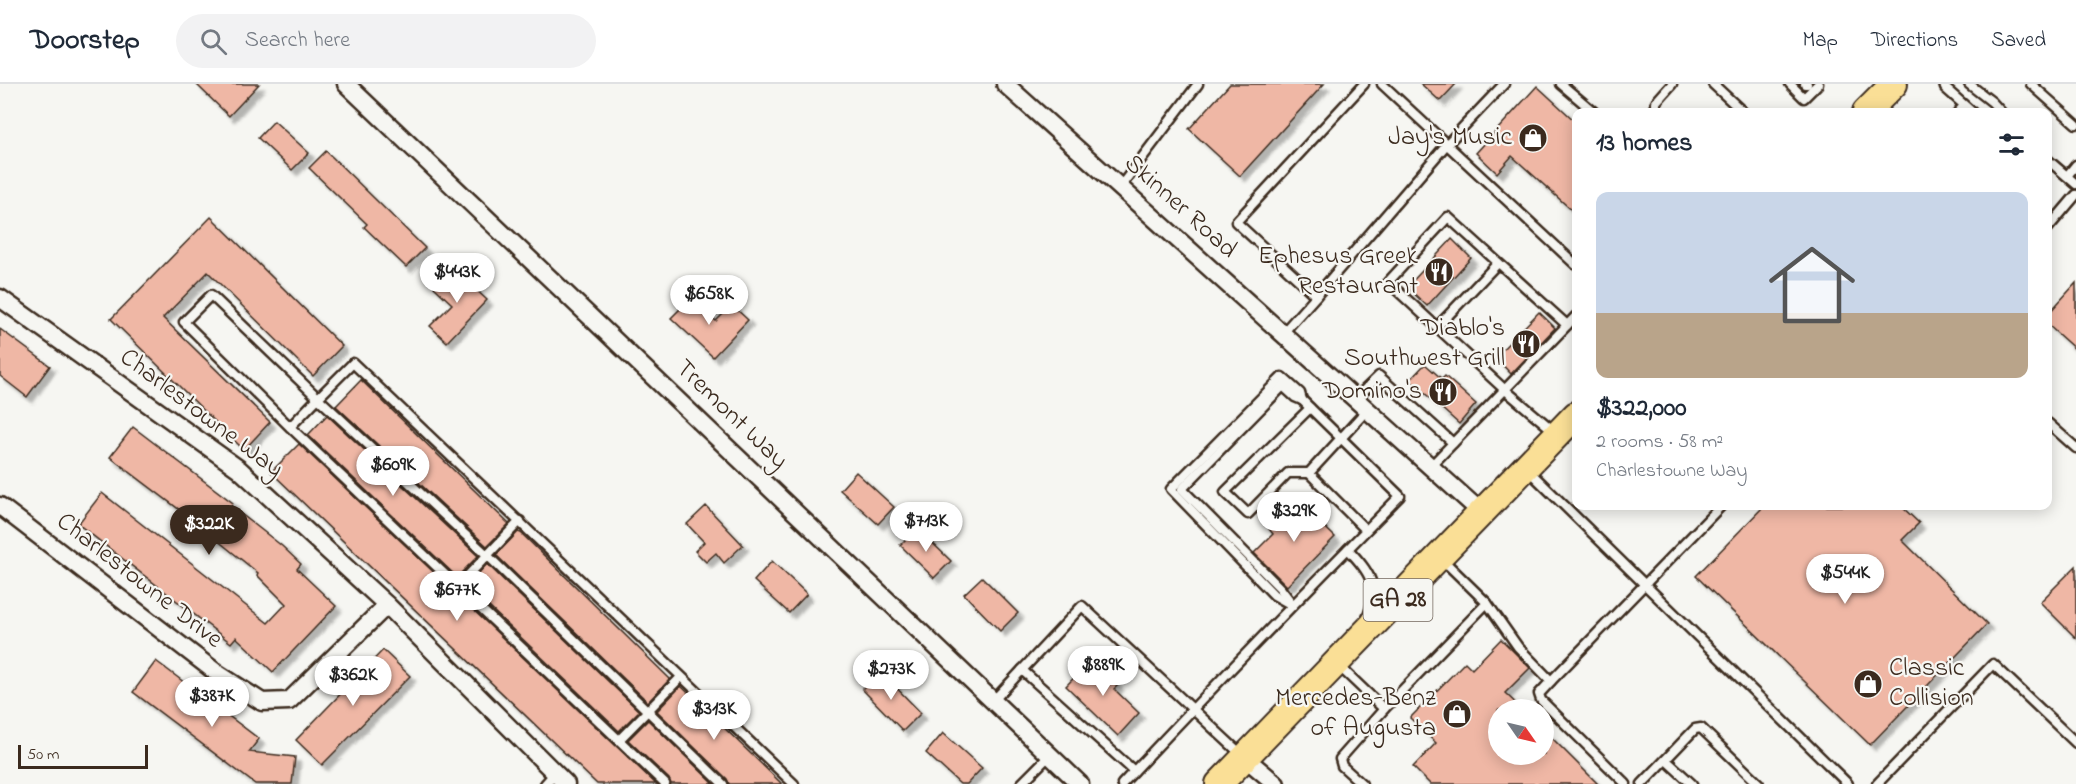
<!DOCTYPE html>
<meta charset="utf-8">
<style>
:root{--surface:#fff;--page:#f2f2f3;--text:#1f2937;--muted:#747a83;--line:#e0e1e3;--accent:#3b2a1e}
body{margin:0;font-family:"Indie Flower",sans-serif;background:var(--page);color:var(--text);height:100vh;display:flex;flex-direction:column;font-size:22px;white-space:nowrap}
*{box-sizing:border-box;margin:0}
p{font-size:20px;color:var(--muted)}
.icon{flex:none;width:33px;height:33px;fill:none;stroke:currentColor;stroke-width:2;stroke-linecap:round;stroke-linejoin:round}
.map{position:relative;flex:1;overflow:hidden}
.side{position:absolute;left:1572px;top:24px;width:480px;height:402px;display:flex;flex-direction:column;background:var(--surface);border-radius:12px;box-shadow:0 3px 15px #0003}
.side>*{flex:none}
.needle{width:39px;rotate:124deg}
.controls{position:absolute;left:1488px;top:615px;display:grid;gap:12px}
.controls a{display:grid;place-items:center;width:66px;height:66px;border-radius:50%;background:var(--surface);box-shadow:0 3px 15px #0003;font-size:30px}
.scale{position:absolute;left:18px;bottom:15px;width:130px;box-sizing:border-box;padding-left:6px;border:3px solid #3b2a1e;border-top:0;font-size:16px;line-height:21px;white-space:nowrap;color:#3b2a1e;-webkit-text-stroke:4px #f6f6f2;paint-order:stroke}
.price{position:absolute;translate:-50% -51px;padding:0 14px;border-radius:21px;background:#fff;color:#222;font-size:20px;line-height:39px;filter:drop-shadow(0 2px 3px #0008)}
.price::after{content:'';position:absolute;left:50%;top:36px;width:18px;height:14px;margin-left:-9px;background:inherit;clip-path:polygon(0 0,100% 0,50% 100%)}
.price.selected{background:var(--accent);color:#fff}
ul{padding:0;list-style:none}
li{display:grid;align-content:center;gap:12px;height:318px;padding:0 24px}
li+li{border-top:2px solid var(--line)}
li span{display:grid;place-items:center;height:186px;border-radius:12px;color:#555}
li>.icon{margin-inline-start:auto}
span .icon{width:108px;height:108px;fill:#fffc;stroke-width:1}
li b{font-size:26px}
h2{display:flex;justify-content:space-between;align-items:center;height:72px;padding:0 24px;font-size:26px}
header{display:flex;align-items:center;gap:36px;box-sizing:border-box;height:84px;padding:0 30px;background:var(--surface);border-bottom:2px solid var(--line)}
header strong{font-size:28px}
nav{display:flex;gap:33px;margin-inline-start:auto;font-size:21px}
.search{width:420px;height:54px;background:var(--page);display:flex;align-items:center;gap:15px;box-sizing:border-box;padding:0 21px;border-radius:33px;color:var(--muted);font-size:22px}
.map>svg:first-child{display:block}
.building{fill:#efb7a5;stroke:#3b2a1e;stroke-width:1.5;filter:url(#shadow)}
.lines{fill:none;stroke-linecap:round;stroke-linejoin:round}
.service-casing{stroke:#3b2a1e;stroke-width:13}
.minor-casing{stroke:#3b2a1e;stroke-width:21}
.primary-casing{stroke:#3b2a1e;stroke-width:30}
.service{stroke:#f6f6f2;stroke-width:8}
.minor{stroke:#f6f6f2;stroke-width:16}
.primary{stroke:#fadf96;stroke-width:26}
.labels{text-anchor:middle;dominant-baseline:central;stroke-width:4.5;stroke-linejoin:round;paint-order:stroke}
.shield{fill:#f6f6f2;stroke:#73675e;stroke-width:1.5}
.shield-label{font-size:24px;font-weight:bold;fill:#3b2a1e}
.poi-label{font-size:26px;fill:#3b2a1e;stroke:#f6f6f2;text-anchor:end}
.street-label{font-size:26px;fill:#3b2a1e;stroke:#f6f6f2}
</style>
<header>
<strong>Doorstep</strong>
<div class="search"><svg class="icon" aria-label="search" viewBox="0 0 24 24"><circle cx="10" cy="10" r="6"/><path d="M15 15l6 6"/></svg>Search here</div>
<nav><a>Map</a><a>Directions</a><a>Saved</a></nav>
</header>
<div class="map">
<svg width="2076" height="700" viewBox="0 0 2076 700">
<defs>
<filter id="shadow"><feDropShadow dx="5.5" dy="5.5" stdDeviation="1.5" flood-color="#0004"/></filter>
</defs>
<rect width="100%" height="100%" fill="#f6f6f2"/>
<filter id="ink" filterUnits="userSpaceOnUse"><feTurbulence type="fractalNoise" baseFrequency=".0167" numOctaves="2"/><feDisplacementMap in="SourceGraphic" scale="12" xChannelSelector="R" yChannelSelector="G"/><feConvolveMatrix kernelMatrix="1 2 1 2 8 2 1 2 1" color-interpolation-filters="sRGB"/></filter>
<g filter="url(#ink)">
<g class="building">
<polygon points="196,0 259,0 229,32"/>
<polygon points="1230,0 1324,0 1240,92 1189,45"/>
<polygon points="1421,0 1456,0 1440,17"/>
<polygon points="1537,2 1576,38 1576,130 1512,72 1497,89 1476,69"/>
<polygon points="274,37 309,69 292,86 258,54"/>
<polygon points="326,67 425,164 406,183 364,143 367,140 309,84"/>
<polygon points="211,133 342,262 313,292 208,188 163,234 270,338 244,366 111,235"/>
<polygon points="1452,155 1471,174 1427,222 1407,203"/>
<polygon points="453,184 487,216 447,258 430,242 452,220 434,203"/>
<polygon points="2076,199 2076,266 2048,241 2048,230"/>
<polygon points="691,214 716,237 732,221 748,236 713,273 671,234"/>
<polygon points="1539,228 1555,244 1511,290 1495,273"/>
<polygon points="0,245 50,282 27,313 0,292"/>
<polygon points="1425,280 1442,295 1445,292 1476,320 1459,340 1410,296"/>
<polygon points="361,296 509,440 487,462 336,322"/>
<polygon points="327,331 478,472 457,493 308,351"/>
<polygon points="133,343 233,419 231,422 282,462 301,480 297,485 336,522 273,588 236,553 231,559 78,440 102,409 268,539 286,520 257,491 258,489 217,456 218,455 110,373"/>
<polygon points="299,360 656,700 597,700 271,388"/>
<polygon points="856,388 894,423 878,440 840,406"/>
<polygon points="1294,419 1299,425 1302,421 1335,453 1287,502 1254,469 1273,450 1269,445"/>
<polygon points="706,422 743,461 724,479 716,469 706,478 695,467 704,458 687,440"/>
<polygon points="1764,422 1901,422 1919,439 1902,456 1987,540 1870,661 1696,492"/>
<polygon points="917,444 951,477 934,494 900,461"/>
<polygon points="518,448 521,449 670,595 648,618 496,471"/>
<polygon points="772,477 807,510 789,529 754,497"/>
<polygon points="487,480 639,627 619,647 467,502"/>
<polygon points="2076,482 2076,554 2040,518"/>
<polygon points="982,493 1018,529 1000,547 964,510"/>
<polygon points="1501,555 1530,584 1505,609 1523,626 1498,626 1498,670 1544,670 1544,646 1598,700 1430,700 1413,683 1436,659 1410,634 1465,578 1472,585"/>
<polygon points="383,566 410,592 322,681 296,656"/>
<polygon points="1092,575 1118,601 1114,605 1139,629 1118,652 1066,602"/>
<polygon points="156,577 259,655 249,668 295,673 292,700 255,700 133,608"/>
<polygon points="880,587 921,629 903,647 862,605"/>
<polygon points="681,602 782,700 729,700 727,695 657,627"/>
<polygon points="648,636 714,700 671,700 669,695 628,656"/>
<polygon points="943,649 982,684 967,700 960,700 926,669"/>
</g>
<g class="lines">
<g class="service-casing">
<g id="service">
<polyline points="1382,0 1576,181"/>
<polyline points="1561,0 1594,28"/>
<polyline points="1713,0 1743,28"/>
<polyline points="1790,0 1804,14 1818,0"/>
<polyline points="1805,0 1807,0"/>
<polyline points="1944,0 1945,4 1972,28"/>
<polyline points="1969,0 1992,18 2001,28"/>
<polyline points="2031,0 2076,40"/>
<polyline points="1656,28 1656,18 1672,0"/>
<polyline points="1958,28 1964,22"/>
<polyline points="2048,76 2076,100"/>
<polyline points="2067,92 2076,81"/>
<polyline points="1120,103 1198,0"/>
<polyline points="2048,144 2076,111"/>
<polyline points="1316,212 1447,60 1504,0"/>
<polyline points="1437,243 1498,179"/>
<polyline points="1282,250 1316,212 1236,138 1364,0"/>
<polyline points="1355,315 1379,292 1453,359"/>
<polyline points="1310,324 1225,408 1248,430 1288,389 1309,389 1367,326"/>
<polyline points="2048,339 2076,364"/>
<polyline points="290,343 318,314 211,211 184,238 290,343 665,700"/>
<polyline points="1555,348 1504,305 1388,198 1448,133 1567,241"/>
<polyline points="1430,383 1576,232"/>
<polyline points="1528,386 1848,700"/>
<polyline points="1309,389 1366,446"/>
<path d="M1348,465C1369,488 1381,502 1367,534"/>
<polyline points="458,502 520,437"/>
<polyline points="1487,519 1518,563 1551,597 1539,610 1541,616 1626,700"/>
<polyline points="1290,520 1274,511 1171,405 1282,293 1300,309 1302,316"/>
<polyline points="1338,581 1384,625 1487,519 1442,475"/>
<polyline points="1022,586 1134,687"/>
<polyline points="1551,597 1721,422"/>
<polyline points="993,617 1082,522 1243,672"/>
<polyline points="619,656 681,593"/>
<polyline points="1666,676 1692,700"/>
<polyline points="545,700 555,689"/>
<polyline points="723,700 487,471 318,314 353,279 794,700"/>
<polyline points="1021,700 1050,671"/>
<path d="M1122,700C1213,603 1306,507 1400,412L1302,316L1295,313L1283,302L1182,405L1280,504L1293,521"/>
<polyline points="1362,700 1342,682 1340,675 1384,625"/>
<polyline points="1642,700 1695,645 1701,644 1759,700"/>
<polyline points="1877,700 1993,580 2076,659"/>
</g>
</g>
<g class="minor-casing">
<g id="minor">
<polyline points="346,0 1080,700"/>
<polyline points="1005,0 1482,429"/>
<polyline points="0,214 239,385 387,521 566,700"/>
<polyline points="0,422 217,589 262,618 289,617 387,521"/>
<polyline points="1244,673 1276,700"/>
</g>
</g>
<g class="primary-casing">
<g id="primary">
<polyline points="1866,28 1894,0"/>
<polyline points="1219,700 1576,331"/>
</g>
</g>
<use href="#service" class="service"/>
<use href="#minor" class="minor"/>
<use href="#primary" class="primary"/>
</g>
</g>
<defs>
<g id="shop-disc" transform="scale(1.5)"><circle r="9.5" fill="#3b2a1e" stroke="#f6f6f2"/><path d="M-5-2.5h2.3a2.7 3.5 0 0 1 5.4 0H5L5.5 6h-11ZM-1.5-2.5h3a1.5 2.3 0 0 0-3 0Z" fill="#fff"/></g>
<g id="restaurant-disc" transform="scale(1.5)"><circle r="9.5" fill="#3b2a1e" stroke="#f6f6f2"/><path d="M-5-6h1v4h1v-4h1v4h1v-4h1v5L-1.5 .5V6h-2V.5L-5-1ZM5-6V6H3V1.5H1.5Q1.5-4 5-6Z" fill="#fff"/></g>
</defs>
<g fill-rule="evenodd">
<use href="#shop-disc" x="1533" y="54"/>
<use href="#restaurant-disc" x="1439" y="188"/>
<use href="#restaurant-disc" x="1526" y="260"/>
<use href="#restaurant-disc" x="1443" y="308"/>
<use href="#shop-disc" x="1868" y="600"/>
<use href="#shop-disc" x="1457" y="630"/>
</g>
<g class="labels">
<rect class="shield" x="1363.5" y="495" width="69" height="42" rx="4.5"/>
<g class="shield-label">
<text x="1398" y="516">GA 28</text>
</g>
<g class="poi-label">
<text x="1512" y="54">Jay's Music</text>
<text x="1418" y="173">Ephesus Greek<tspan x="1418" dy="30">Restaurant</tspan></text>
<text x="1505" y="245">Diablo's<tspan x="1505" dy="30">Southwest Grill</tspan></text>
<text x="1422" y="308">Domino's</text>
<text x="1889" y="585" text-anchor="start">Classic<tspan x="1889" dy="30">Collision</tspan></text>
<text x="1436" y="615">Mercedes-Benz<tspan x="1436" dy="30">of Augusta</tspan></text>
</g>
<g class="street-label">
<text transform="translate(1180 123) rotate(42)">Skinner Road</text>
<text transform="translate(201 330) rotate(37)">Charlestowne Way</text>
<text transform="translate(731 331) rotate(44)">Tremont Way</text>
<text transform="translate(139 497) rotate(38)">Charlestowne Drive</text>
</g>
</g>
</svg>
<div class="controls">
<a><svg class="needle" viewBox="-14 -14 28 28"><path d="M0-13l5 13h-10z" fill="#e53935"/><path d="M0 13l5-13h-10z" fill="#747a83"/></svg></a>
</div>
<div class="scale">50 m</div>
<b class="price" style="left:457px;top:220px">$443K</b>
<b class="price" style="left:709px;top:242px">$658K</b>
<b class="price" style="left:393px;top:413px">$609K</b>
<b class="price" style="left:1294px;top:459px">$329K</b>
<b class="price" style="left:926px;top:469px">$713K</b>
<b class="price selected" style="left:209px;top:472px">$322K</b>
<b class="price" style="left:1845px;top:521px">$544K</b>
<b class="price" style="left:457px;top:538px">$677K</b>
<b class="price" style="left:1103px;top:613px">$889K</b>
<b class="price" style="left:891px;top:617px">$273K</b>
<b class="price" style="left:353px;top:623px">$362K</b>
<b class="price" style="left:212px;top:644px">$387K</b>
<b class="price" style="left:714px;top:657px">$313K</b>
<section class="side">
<h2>13 homes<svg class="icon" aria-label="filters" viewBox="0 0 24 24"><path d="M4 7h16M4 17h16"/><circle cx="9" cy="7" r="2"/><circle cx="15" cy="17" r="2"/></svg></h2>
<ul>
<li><span style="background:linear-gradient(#c9d6e8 65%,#b9a48a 0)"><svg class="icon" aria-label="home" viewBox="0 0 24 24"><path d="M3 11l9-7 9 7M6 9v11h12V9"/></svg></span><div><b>$322,000</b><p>2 rooms · 58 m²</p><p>Charlestowne Way</p></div></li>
</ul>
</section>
</div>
